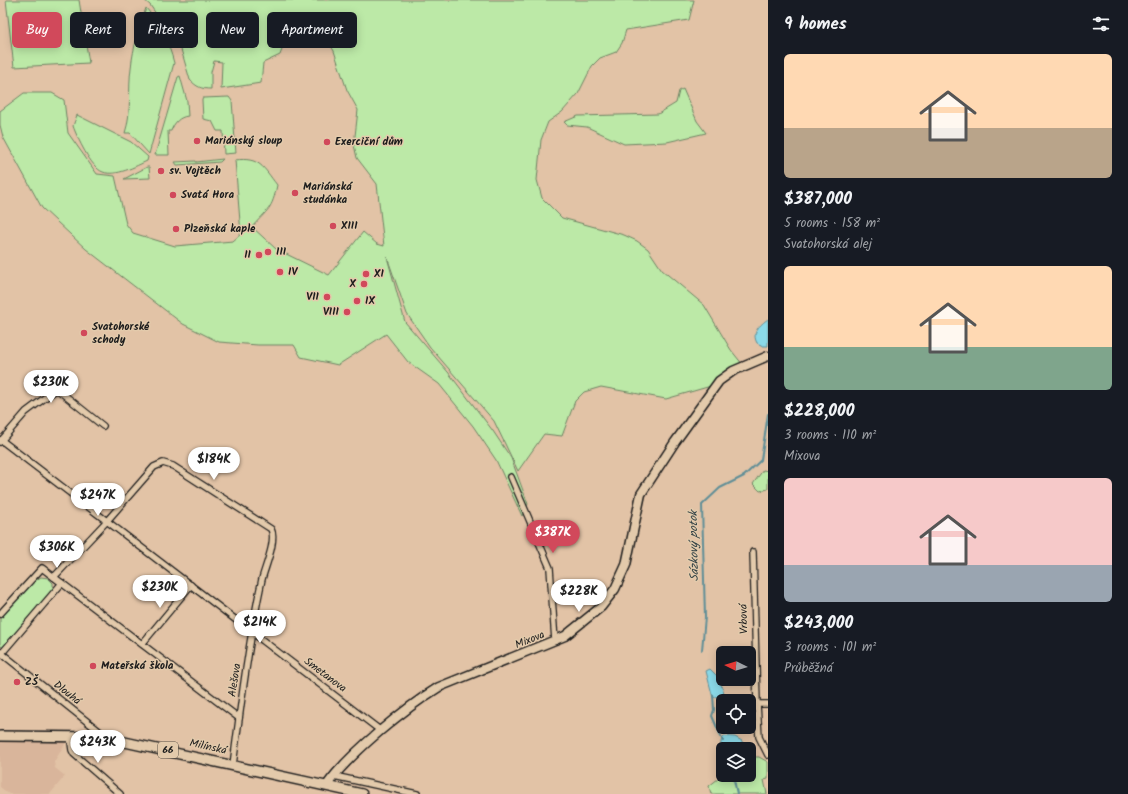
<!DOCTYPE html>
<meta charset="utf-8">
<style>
:root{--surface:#171b24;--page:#242831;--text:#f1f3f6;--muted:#9ea1a6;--accent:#d1495b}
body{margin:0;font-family:Kalam,sans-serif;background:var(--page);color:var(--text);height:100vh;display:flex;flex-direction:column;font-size:15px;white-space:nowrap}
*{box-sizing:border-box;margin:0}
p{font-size:13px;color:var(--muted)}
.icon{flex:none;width:22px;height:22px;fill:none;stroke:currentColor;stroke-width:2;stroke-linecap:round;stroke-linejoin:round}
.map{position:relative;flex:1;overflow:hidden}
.side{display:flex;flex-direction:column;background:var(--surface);width:360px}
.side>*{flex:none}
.top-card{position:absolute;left:12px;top:12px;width:380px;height:36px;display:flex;gap:8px}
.needle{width:26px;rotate:275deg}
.buttons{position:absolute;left:716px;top:646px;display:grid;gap:8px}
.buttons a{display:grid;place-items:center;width:40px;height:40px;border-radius:6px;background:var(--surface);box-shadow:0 2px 10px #0003;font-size:20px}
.price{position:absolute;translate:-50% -34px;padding:0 9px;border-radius:14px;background:#fff;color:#222;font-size:13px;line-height:26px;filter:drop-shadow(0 1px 2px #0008)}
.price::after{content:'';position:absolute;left:50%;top:24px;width:12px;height:9px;margin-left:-6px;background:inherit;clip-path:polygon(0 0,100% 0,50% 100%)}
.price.selected{background:var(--accent);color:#fff}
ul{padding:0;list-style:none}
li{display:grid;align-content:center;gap:8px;height:212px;padding:0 16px}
li span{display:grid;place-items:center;height:124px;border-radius:6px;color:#555}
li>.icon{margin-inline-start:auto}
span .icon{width:72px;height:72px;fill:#fffc;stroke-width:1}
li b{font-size:17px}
h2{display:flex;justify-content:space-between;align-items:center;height:48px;padding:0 16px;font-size:17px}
.chip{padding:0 14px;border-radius:6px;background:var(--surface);box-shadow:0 2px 10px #0003;font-size:14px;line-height:36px}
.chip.selected{background:var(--accent);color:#fff}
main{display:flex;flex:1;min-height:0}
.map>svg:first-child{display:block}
.built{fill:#d9b59b}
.green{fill:#bce9a7;stroke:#6c8262}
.water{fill:#8bdae9;stroke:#5f8e97}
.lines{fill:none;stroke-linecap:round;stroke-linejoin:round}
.stream{stroke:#5f8e97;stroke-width:2}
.street-casing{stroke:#1c1c1c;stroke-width:8}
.secondary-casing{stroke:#1c1c1c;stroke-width:11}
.primary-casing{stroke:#1c1c1c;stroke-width:12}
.street{stroke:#e3caab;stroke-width:5.5}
.secondary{stroke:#e3caab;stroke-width:8}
.primary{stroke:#e3caab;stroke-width:9}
.poi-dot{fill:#d1495b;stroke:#e3caab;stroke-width:1.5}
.labels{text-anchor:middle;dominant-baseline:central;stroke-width:3;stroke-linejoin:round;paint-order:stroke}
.shield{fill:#e3caab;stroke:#585047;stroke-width:1}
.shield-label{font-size:10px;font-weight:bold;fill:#1c1c1c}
.poi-label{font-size:11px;font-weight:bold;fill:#1c1c1c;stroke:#e3caab;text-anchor:start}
.street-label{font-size:11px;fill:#1c1c1c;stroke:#e3caab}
.water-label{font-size:12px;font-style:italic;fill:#324245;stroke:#e3caab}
</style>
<main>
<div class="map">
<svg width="768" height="794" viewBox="0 0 768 794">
<rect width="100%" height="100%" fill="#e2c3a6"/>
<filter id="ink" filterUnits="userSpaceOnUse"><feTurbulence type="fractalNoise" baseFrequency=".025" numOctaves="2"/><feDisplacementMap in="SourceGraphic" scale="8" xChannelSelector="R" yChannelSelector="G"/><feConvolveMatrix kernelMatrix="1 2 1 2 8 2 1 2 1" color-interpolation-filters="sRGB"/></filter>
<g filter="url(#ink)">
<polygon class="built" points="68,739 54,762 55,768 65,776 50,794 9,794 0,787 0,740"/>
<g class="green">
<polygon points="6,0 79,0 89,63 14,67"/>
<path d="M144,0H694L689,20L626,30L622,43L616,52L600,58L592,66L578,94L562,112L548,122L541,140L537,180L542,198L562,218L624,235L637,241L648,249L662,270L704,305L731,350L743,365L711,386L666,399L601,387L584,392L575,401L562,436L544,434L518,471L494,421L430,347L407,314L387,257L405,322L448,372L493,431L511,458L528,504L522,516L496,460L473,426L439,384L408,362L386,334L338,365L301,357L294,345H258L219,342L183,324L86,249L42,208L3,137L0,125V111L24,93H52L64,100L68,133L97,174L115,176L126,224L133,233L175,246L233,241L241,234L235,160C260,157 263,167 277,185C272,210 268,209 252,227L276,249L329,275L363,232L377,244L384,246L377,184L357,158L354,145L358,110L347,90L334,51L314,17L293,20L280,55L263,63L261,83L221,89L222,62L214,61L211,72V89C201,89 197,87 190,80L175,29L165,27L150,5Z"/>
<path d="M146,8C159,23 169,43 174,63L149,154L130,133H125C132,112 128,89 131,68C133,47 140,27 146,8Z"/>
<path d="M180,76L187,101L188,116C179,117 174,123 171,131H168L169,155H155L178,77Z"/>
<polygon points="683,89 697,121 706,133 667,142 624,144 587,127 567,125 564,122 578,116 658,114 676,103 679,91"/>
<polygon points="229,97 232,101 236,153 224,154 223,131 217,131 212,121 203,119 202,100 203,98"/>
<path d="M77,115L131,142L148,157L147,161C136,166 116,177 103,172C91,168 77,137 73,126Z"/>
<polygon points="223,159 220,162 177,165 175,162 196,161 196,162"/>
<polygon points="147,167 149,167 150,178 124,179"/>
<polygon points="763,470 768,471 768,489 760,491 753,484"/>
<polygon points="41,577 48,578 53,583 53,592 4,649 0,645 0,615 31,583"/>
<polygon points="749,757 759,757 768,762 768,779 764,780 767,794 711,794 709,786 723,775 749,775"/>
</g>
<g class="water">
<path d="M768,319V346H763L757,343C751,332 760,325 768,319Z"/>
<polygon points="710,669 719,678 724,694 713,698 706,671"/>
<path d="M724,736L735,737L742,741L743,749H723V754C721,747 719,742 724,736Z"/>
</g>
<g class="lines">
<g class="stream">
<polyline points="702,650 705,617 702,505 720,488 744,476 761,460 768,414"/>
<polyline points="713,695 714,710 712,716 723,741"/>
<polyline points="733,775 737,794"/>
</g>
<g class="street-casing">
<g id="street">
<polyline points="1,440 381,731"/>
<polyline points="0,442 26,412 54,391 58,390 103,426"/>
<polyline points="511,477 550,568 555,641"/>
<polyline points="753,552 757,704 759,737 768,755"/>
<path d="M54,577L106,522L154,467L163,463L173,466L271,529C277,540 265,567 262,579C249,640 241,703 233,765"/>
<polyline points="0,614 42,568 239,718"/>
<polyline points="142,644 191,585"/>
<polyline points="0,652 99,731 102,737"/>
<polyline points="2,653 62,583"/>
<polyline points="757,704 768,704"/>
<polyline points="70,736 72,750 74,754 120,794"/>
<polyline points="334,776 417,794"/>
</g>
</g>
<g class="secondary-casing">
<path id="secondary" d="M327,785C350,753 405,708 439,687L565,636L601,607L615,589L626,565L641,494L675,442L719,381L733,371L768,356"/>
</g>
<g class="primary-casing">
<polyline id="primary" points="0,736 102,737 362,794"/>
</g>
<use href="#street" class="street"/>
<use href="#secondary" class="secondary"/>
<use href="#primary" class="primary"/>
</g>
</g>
<g class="poi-dot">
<circle cx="197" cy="141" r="4"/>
<circle cx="327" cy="142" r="4"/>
<circle cx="161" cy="171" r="4"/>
<circle cx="295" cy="193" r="4"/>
<circle cx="173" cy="195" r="4"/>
<circle cx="333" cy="226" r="4"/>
<circle cx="176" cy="229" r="4"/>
<circle cx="268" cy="252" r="4"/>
<circle cx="259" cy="255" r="4"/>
<circle cx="280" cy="272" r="4"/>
<circle cx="366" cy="274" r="4"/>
<circle cx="364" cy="284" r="4"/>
<circle cx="327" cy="297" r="4"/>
<circle cx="357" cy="301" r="4"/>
<circle cx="347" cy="312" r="4"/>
<circle cx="84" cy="333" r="4"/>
<circle cx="93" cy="666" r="4"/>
<circle cx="17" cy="682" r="4"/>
</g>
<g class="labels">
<rect class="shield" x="158" y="742" width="20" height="16" rx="3"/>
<g class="shield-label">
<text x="168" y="750">66</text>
</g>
<g class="poi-label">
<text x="205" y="141">Mariánský sloup</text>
<text x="335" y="142">Exerciční dům</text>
<text x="169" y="171">sv. Vojtěch</text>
<text x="303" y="187">Mariánská<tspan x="303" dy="13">studánka</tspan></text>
<text x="181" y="195">Svatá Hora</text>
<text x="341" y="226">XIII</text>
<text x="184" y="229">Plzeňská kaple</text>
<text x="276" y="252">III</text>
<text x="251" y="255" text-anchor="end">II</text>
<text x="288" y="272">IV</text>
<text x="374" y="274">XI</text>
<text x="356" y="284" text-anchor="end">X</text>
<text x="319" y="297" text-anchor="end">VII</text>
<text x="365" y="301">IX</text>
<text x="339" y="312" text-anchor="end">VIII</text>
<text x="92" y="327">Svatohorské<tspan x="92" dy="13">schody</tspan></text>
<text x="101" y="666">Mateřská škola</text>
<text x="25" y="682">ZŠ</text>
</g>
<g class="street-label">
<text transform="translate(744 619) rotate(-91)">Vrbová</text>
<text transform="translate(530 640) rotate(-22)">Mixova</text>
<text transform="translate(325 675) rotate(37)">Smetanova</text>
<text transform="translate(235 680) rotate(-81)">Alešova</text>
<text transform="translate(67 693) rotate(38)">Dlouhá</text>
<text transform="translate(208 747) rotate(12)">Milínská</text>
</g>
<g class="water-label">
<text transform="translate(694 546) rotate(-91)">Sázkový potok</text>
</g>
</g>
</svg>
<div class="buttons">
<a><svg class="needle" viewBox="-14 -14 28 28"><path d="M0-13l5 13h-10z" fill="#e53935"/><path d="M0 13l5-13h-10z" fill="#9ea1a6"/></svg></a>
<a><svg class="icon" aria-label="locate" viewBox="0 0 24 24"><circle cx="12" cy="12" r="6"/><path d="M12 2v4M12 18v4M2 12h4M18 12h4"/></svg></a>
<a><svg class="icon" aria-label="layers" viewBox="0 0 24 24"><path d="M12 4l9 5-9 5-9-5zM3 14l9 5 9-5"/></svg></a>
</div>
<b class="price" style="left:51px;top:404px">$230K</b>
<b class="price" style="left:214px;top:481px">$184K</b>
<b class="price" style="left:98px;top:517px">$247K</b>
<b class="price selected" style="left:553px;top:554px">$387K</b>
<b class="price" style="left:57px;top:569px">$306K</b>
<b class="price" style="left:160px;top:609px">$230K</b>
<b class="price" style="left:579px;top:613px">$228K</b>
<b class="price" style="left:260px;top:644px">$214K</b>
<b class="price" style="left:98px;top:764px">$243K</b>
<div class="top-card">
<a class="chip selected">Buy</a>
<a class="chip">Rent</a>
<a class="chip">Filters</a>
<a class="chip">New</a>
<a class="chip">Apartment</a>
</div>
</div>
<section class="side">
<h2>9 homes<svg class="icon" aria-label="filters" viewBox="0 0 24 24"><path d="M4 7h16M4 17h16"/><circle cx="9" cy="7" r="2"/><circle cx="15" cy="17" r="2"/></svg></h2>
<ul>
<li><span style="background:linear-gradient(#ffd9b3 60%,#b9a48a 0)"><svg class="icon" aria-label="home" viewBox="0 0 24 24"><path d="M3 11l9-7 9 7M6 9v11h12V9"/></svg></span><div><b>$387,000</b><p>5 rooms · 158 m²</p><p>Svatohorská alej</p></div></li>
<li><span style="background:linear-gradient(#ffd9b3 65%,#7fa58c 0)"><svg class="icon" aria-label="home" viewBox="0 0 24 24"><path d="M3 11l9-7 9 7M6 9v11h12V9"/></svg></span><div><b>$228,000</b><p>3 rooms · 110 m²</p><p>Mixova</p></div></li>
<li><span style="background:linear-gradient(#f6c9c9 70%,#9aa5b1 0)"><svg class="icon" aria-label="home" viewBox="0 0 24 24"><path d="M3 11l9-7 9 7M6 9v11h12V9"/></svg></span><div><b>$243,000</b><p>3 rooms · 101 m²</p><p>Průběžná</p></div></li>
</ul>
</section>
</main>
